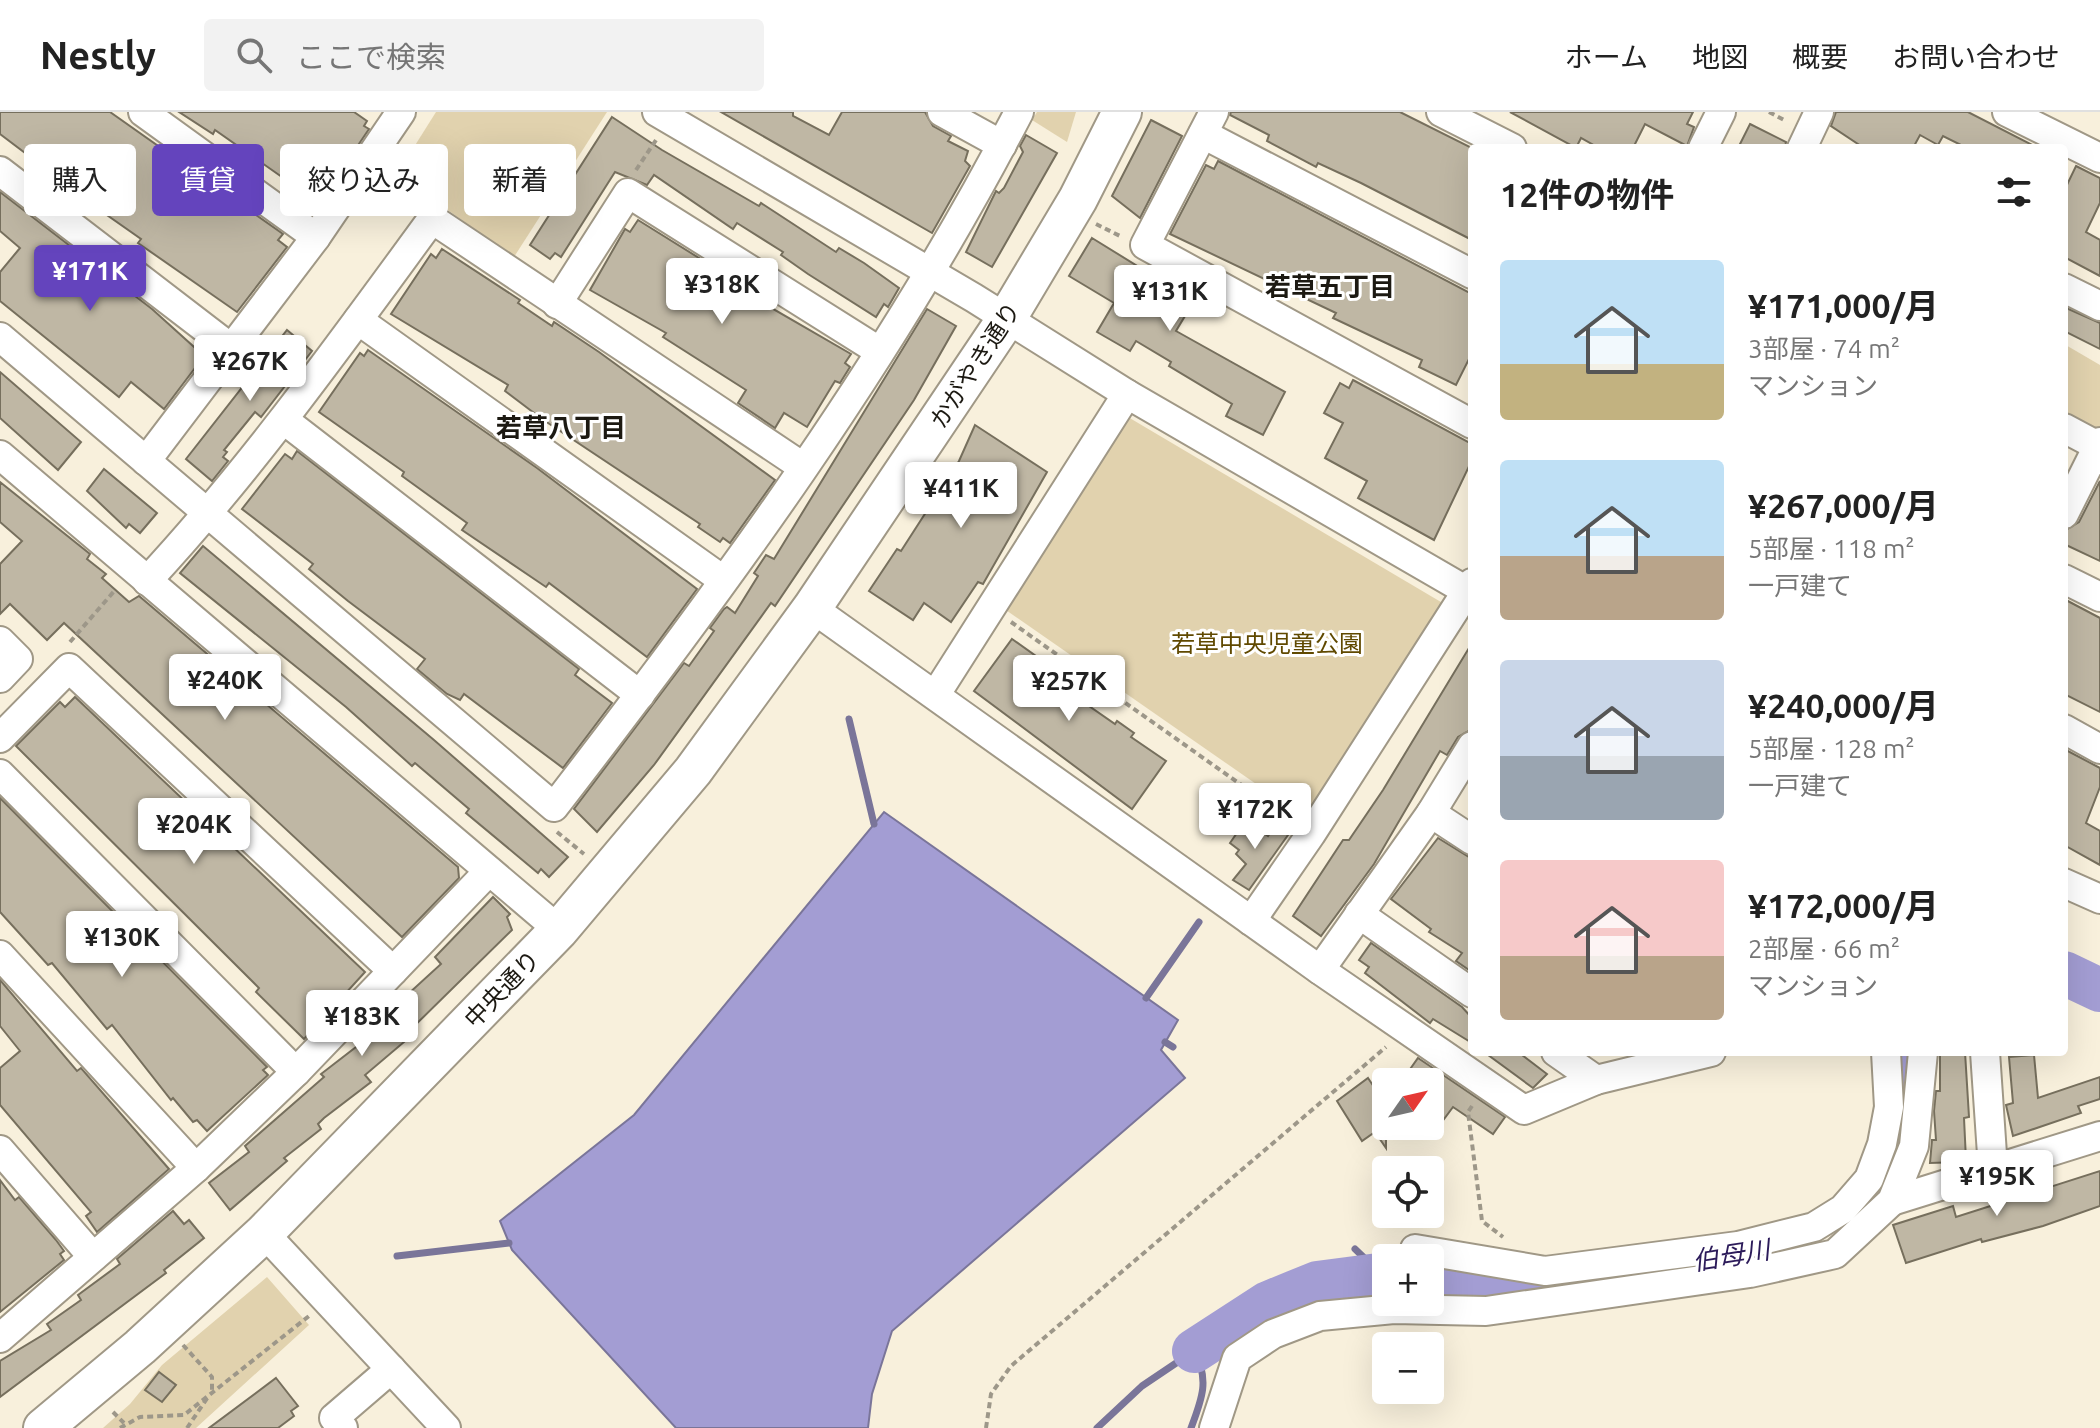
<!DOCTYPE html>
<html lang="ja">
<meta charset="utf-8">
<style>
:root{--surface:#fff;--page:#f2f2f2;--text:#222;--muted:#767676;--line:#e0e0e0;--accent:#6444bd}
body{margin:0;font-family:Ubuntu,"Noto Sans JP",sans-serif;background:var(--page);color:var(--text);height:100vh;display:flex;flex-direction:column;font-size:30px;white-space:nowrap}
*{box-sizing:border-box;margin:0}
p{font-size:26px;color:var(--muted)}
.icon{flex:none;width:44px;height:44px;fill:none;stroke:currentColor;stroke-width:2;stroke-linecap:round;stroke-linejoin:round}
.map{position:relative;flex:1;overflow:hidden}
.details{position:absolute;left:1468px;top:32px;width:600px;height:912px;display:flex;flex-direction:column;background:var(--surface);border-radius:8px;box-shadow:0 8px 32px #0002}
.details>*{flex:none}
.top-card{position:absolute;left:24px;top:32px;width:760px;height:72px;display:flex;gap:16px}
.needle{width:52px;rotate:56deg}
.buttons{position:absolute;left:1372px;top:956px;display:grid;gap:16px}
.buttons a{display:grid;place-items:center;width:72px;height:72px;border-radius:8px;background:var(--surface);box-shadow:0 8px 32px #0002;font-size:40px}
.price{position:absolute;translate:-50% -68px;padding:0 18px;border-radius:8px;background:#fff;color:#222;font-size:26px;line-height:52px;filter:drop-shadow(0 2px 4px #0008)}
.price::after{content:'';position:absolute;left:50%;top:48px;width:24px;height:18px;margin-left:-12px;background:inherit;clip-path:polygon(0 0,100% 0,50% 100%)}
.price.active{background:var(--accent);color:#fff}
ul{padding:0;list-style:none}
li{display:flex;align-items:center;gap:24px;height:200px;padding:0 32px}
li span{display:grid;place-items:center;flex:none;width:224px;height:160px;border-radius:8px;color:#555}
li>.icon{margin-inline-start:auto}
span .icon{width:96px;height:96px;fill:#fffc;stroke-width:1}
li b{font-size:34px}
h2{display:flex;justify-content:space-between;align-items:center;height:96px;padding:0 32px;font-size:34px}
.chip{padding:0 28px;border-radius:8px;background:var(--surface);box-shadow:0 8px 32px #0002;font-size:28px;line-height:72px}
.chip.active{background:var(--accent);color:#fff}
header{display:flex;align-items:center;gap:48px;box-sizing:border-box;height:112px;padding:0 40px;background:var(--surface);border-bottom:2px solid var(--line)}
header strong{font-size:38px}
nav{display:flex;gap:44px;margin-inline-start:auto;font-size:28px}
.search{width:560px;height:72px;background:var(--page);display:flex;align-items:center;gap:20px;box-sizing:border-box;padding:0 28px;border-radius:8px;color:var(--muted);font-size:30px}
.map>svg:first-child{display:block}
.green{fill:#e1d2ae}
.water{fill:#a39dd3;stroke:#7a7599;stroke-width:2}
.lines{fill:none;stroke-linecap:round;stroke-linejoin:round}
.stream{stroke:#7a7599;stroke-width:7}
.river{stroke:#a39dd3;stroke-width:44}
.building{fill:#bfb7a4;stroke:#766f5d;stroke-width:2}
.street-casing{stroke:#a09886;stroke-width:32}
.secondary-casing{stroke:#a09886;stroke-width:42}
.path{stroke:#9d9789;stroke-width:4;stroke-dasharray:6 4;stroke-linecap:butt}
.street{stroke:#fff;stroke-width:28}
.secondary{stroke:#fff;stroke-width:38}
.labels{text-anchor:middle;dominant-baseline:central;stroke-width:6;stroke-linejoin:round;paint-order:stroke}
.street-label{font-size:24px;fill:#1c1912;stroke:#fff}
.park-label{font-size:24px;fill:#604900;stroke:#fff}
.neighbourhood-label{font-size:26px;font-weight:bold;fill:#1c1912;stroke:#fff}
.water-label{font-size:26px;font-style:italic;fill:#2c1b5a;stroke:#fff}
</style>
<header>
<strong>Nestly</strong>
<div class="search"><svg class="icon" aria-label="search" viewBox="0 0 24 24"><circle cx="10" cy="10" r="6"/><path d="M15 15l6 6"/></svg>ここで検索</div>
<nav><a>ホーム</a><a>地図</a><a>概要</a><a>お問い合わせ</a></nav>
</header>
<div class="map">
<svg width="2100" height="1316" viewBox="0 0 2100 1316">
<rect width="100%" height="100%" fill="#f8f0dc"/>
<g class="green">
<polygon points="436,0 607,0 514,145 397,62"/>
<polygon points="1037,0 1076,0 1067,30 1032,8"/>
<polygon points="2064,232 2100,253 2100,330 2064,316"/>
<polygon points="1128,305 1446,493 1305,706 1003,496"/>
<polygon points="267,1165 309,1213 196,1316 103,1316 130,1292 162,1253"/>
</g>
<polygon class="water" points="884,700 1178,908 1161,938 1185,966 892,1219 872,1282 868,1316 676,1316 512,1138 500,1109 634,1003"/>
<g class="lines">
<g class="stream">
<polyline points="849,607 874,712"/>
<polyline points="1146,886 1199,810"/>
<polyline points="1165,930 1173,935"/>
<polyline points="1355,1137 1380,1161"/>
<polyline points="397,1144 509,1131"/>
<path d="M1097,1316L1142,1274L1194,1239C1210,1267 1202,1287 1191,1316"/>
</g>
<g class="river">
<polyline points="2064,861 2100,878"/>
<polyline points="1893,1024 1903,940"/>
<polyline points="1430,1167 1530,1170 1583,1163"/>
<polyline points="1194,1239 1268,1191 1317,1171 1386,1162"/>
</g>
</g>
<g class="building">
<polygon points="0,0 110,0 283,122 278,128 287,135 237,200 138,131 141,127 27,47 29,44 0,22"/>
<polygon points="179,0 354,0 367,9 364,14 369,17 319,91 215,18 213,22"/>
<polygon points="721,0 793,0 793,4 829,23 842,0 925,0 933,14 951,24 948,29 968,39 965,49 970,54 932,121"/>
<polygon points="1231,0 1400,0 1472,36 1472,128 1361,71 1318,51 1316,55 1267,29 1269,23 1230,3"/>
<polygon points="1510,0 1693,0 1687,12 1694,15 1687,34 1645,12 1633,36 1599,36 1581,26 1576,36"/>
<polygon points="1836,0 1968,0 2038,36 1967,36 1943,24 1938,33 1920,23 1913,36 1864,36 1831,14"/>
<polygon points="612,5 662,38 759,94 761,91 836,140 839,136 864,151 899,176 888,195 884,192 876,205 808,162 781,143 783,140 737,111 733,117 654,63 647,73 615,60 561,145 555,141 550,147 530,133"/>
<polygon points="1151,8 1182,24 1140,106 1112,84"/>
<polygon points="1750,12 1786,30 1785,36 1738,36"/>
<polygon points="1026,23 1057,41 992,155 966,140 996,79 999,81 1004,76 1023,40 1020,34"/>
<polygon points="1218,49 1472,182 1472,241 1456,273 1419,255 1422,248 1333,206 1336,201 1170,122 1206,53 1214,57"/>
<polygon points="2076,54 2100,66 2100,91 2086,120 2100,128 2100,164 2064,145 2064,79"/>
<polygon points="0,80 152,197 204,244 164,297 131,270 119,285 0,189 0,160 20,136 0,119"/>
<polygon points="638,108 752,179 749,183 851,242 845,251 850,255 840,271 835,269 807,315 784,301 775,316 738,291 746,278 663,225 666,221 590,178 625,117 630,120"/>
<polygon points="1092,126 1194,189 1176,219 1285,280 1263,323 1226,304 1232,292 1169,254 1171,250 1136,229 1130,239 1097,220 1114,191 1069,164"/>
<polygon points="442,137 520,188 518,191 552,214 554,210 599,240 775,368 730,431 723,426 720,430 698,415 700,412 542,307 505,279 508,273 391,202 431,142 436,146"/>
<polygon points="2064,195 2100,211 2100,237 2064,219"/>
<polygon points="927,197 956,214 914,288 775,494 771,491 654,653 597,720 574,697 684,551 689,554 714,519 710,516 724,497 727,495 735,501 758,464 754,461 766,443 774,447"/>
<polygon points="287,218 312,239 261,305 255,300 224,338 227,340 223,345 228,349 212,369 186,347"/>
<polygon points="368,238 537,356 697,477 647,545 549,471 546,475 462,418 467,411 402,364 404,360 319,300 360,241 364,244"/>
<polygon points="0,260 81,330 58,358 0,306"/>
<polygon points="1353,268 1472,332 1472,348 1434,428 1358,386 1367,369 1325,346 1343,311 1324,301 1340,271 1349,276"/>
<polygon points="975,313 1047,360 983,472 978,470 951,510 924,491 913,508 869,479 897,437 901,439 959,349"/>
<polygon points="297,339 579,557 575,563 612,591 563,656 464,582 460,588 447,582 417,557 425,547 348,489 309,457 313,452 242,397 285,342 292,347"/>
<polygon points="104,357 157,401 140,421 129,412 126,416 87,379"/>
<polygon points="2100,369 2100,449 2064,432 2064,419 2079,410"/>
<polygon points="0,370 90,442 87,447 106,462 102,466 129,490 139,484 458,755 459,766 402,825 64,511 47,528 10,492 0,502 0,452 22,429 0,410"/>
<polygon points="203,434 434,628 568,745 549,765 541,757 538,761 466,701 469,697 415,651 412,654 346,595 180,461"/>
<polygon points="2064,487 2100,506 2100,600 2064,582"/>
<polygon points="1012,527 1085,579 1079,587 1115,612 1117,609 1134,621 1131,625 1166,649 1132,697 974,579"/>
<polygon points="1472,531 1472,617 1458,625 1447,643 1440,639 1374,752 1321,824 1293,804 1343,728 1349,728 1383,678"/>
<polygon points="75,585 365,860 304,927 256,880 259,876 16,634 60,590 65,595"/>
<polygon points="2064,637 2100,656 2100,675 2086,711 2100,719 2100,753 2064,733"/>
<polygon points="0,686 267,955 263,958 268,963 207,1019 197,1008 193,1010 173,986 171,988 112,913 107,917 52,851 48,853 0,800"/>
<polygon points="1246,708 1268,724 1275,714 1288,723 1249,778 1233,768 1246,752 1236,742 1239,738 1230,731"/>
<polygon points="1438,726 1472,747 1472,860 1456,849 1462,841 1429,820 1431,817 1391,787"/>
<polygon points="493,785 510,802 507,805 512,818 401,927 404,930 365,963 371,970 324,1006 318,1012 321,1017 284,1046 287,1049 230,1098 209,1071 249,1040 245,1034 324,965 321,962 365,928 359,921 383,905 441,852 435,845"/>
<polygon points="1371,831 1462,895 1472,906 1472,931 1433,907 1430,911 1365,861 1369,855 1359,848"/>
<polygon points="0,868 77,959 81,956 169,1057 97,1120 86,1104 91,1100 0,993 0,956 20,939 0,914"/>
<polygon points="1484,940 1518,940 1547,962 1533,976"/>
<polygon points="1940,940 1965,940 1969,1005 1964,1006 1966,1048 1961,1050 1930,1051 1932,1028 1936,1028 1934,999 1936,979 1940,979"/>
<polygon points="2034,943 2038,986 2100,965 2100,987 2078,994 2081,1001 2013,1024 2006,993 2013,991 2009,945"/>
<polygon points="1418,946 1505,1005 1493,1022 1453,995 1444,1007 1430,997 1430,970 1401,970"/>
<polygon points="1368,966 1386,993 1386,1036 1375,1020 1362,1029 1337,989"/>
<polygon points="2100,1059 2100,1094 2043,1114 1982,1130 1981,1127 1906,1151 1893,1113 1953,1094 1956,1105"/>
<polygon points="0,1068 15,1088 19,1085 56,1128 64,1139 60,1142 64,1148 0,1200"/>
<polygon points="173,1099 184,1112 189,1108 204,1126 164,1158 166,1161 0,1285 0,1249 51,1218 47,1212 81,1188 78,1183 120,1152 117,1147"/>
<polygon points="159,1260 176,1273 162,1290 145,1278"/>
<polygon points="276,1266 298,1294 291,1299 294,1304 278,1316 209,1316"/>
</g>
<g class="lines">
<g class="street-casing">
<g id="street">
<polyline points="143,0 316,125"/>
<polyline points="657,0 974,186 1127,282 1467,479"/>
<polyline points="942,0 1002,33"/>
<polyline points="1214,0 1145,133 1472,312"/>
<polyline points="1441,0 1512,36"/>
<polyline points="2007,0 2100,46"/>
<polyline points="1203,22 1472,162"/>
<polyline points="1703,36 1721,0"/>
<polyline points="1802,36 1819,0"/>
<polyline points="0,59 232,237"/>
<polyline points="2064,176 2100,194"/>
<polyline points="557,192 628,81 879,239"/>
<polyline points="358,208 723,468"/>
<path d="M0,225L554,695C724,475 891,248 1019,0"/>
<polyline points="284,308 640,583"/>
<polyline points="2064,316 2100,335"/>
<polyline points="0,343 559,818"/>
<polyline points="146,349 316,125 401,0"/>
<polyline points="2064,402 2100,330"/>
<polyline points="2064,467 2100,485"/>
<path d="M147,469C252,356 341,231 432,107L803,355"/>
<polyline points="812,496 1320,858 1524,998 1596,968 1711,940"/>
<polyline points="0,529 18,547 0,566"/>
<polyline points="936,582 1127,282"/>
<polyline points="2064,617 2100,637"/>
<polyline points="0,626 69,556 393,859"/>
<polyline points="0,662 296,960"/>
<polyline points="1431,701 1472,728"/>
<polyline points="2064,771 2100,787"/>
<polyline points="1359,802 1472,881"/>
<polyline points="1251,809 1311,722 1472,471"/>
<polyline points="0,843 196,1056"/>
<polyline points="1320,858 1431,701 1472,634"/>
<polyline points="1556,940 1596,968"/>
<polyline points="1985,940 1993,1057"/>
<polyline points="0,1038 93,1145"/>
<polyline points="1892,1089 2100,1024"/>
<polyline points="264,1121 446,1316"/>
<polyline points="1415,1137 1545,1159 1738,1134 1814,1115 1843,1097 1869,1067 1882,1032 1889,995 1886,940"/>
<polyline points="0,1226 196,1056 296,960 489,759"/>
<polyline points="343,1316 334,1306 391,1257"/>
<polyline points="1214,1316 1237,1246 1273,1222 1320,1204 1394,1197 1486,1199 1750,1161 1835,1142 1892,1089 1914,1034 1923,940"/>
</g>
</g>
<g class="secondary-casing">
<polyline id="secondary" points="43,1316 140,1235 264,1121 559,818 693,659 812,496 1007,206 1078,87 1122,0"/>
</g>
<g class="path">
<polyline points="1769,0 1786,9"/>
<polyline points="636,58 656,28"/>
<polyline points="1096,112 1120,124"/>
<polyline points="1011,510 1291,708"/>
<polyline points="70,530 116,477"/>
<polyline points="557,720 584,742"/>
<polyline points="1472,994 1468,1000 1482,1109 1503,1125"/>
<polyline points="183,1233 212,1265 212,1278"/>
<polyline points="113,1300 124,1311"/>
<polyline points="120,1316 140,1305 184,1303 309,1204"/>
<polyline points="187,1316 208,1285"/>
<polyline points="986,1316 991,1282 1011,1254 1386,935"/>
</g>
<use href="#street" class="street"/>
<use href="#secondary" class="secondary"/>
</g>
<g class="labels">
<g class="street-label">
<text transform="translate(975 253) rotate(-57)">かがやき通り</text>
<text transform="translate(502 877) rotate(-46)">中央通り</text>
</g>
<g class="park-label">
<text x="1267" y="531">若草中央児童公園</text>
</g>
<g class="neighbourhood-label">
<text x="1330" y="174">若草五丁目</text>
<text x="561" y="315">若草八丁目</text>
</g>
<g class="water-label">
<text transform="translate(1731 1143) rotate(-9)">伯母川</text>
</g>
</g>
</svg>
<div class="buttons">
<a><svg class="needle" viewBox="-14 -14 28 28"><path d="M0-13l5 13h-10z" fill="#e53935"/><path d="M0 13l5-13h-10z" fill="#767676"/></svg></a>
<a><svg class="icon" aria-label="locate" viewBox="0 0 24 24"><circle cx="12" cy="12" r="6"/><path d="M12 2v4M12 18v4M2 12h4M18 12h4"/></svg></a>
<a>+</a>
<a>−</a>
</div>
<b class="price active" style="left:90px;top:201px">¥171K</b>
<b class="price" style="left:722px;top:214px">¥318K</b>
<b class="price" style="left:1170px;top:221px">¥131K</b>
<b class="price" style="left:250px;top:291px">¥267K</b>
<b class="price" style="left:961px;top:418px">¥411K</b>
<b class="price" style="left:225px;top:610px">¥240K</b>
<b class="price" style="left:1069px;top:611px">¥257K</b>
<b class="price" style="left:1255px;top:739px">¥172K</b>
<b class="price" style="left:194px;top:754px">¥204K</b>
<b class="price" style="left:122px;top:867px">¥130K</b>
<b class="price" style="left:362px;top:946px">¥183K</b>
<b class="price" style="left:1997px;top:1106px">¥195K</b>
<div class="top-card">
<a class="chip">購入</a>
<a class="chip active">賃貸</a>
<a class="chip">絞り込み</a>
<a class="chip">新着</a>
</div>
<section class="details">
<h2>12件の物件<svg class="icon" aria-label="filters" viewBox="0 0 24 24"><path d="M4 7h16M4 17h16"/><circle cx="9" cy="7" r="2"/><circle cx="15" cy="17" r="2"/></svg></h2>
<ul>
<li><span style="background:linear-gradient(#bfe0f5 65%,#c2b280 0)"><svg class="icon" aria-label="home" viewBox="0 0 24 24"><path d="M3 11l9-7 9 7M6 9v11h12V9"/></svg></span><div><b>¥171,000/月</b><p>3部屋 · 74 m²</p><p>マンション</p></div></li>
<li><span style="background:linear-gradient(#bfe0f5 60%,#b9a48a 0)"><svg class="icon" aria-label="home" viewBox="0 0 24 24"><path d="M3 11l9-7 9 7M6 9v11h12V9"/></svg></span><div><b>¥267,000/月</b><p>5部屋 · 118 m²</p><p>一戸建て</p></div></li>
<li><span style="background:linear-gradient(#c9d6e8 60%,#9aa5b1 0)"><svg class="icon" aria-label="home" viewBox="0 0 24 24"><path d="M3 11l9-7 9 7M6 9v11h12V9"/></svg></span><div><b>¥240,000/月</b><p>5部屋 · 128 m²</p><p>一戸建て</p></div></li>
<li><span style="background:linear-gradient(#f6c9c9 60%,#b9a48a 0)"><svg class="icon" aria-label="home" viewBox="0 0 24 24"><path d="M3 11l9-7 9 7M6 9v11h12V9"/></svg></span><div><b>¥172,000/月</b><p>2部屋 · 66 m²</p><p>マンション</p></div></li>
</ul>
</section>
</div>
